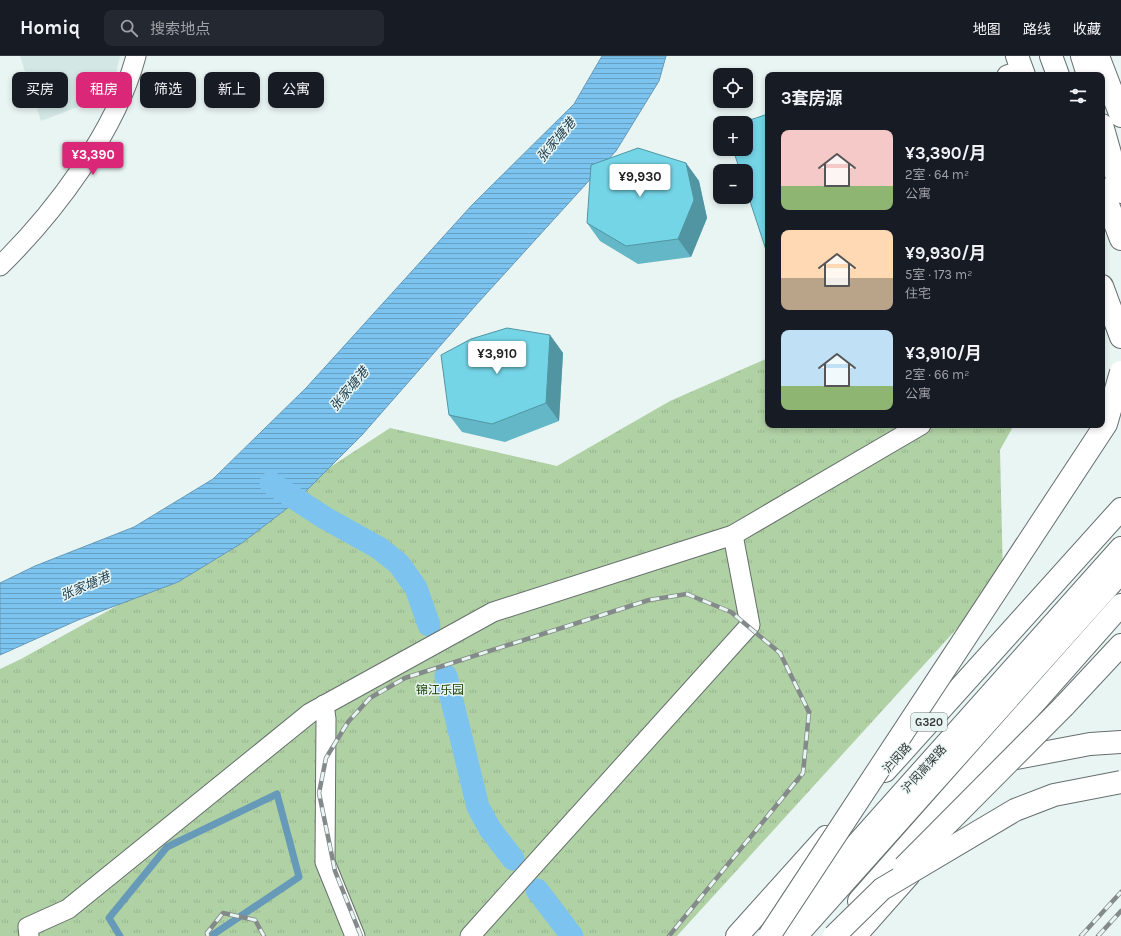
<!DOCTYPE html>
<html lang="zh">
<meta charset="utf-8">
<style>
:root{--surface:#171b24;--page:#242831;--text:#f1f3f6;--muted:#9ea1a6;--line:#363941;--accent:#db2777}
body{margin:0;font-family:Karla,"Noto Sans SC",sans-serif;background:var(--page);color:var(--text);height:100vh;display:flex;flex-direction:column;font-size:15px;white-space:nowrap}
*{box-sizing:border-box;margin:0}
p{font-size:13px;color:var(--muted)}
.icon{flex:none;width:22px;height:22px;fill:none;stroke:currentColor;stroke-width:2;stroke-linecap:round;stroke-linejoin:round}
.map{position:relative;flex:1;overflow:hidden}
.panel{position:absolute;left:765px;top:16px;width:340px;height:356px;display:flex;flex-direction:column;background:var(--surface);border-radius:8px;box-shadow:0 2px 6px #0003}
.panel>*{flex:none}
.banner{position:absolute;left:12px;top:16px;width:380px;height:36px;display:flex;gap:8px}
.buttons{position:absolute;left:713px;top:12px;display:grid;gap:8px}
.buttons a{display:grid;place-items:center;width:40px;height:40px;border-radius:8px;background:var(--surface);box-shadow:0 2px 6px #0003;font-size:20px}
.price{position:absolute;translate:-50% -34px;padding:0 9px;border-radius:4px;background:#fff;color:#222;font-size:13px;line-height:26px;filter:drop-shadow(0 1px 2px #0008)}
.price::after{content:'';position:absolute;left:50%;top:24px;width:12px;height:9px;margin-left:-6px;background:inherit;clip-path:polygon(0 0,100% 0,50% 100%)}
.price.on{background:var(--accent);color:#fff}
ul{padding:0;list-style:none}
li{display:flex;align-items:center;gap:12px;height:100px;padding:0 16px}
li span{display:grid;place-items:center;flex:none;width:112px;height:80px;border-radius:8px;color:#555}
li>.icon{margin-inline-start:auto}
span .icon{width:48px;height:48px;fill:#fffc;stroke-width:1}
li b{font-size:17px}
h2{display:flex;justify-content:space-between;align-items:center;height:48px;padding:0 16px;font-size:17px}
.tag{padding:0 14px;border-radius:8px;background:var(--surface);box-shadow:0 2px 6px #0003;font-size:14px;line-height:36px}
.tag.on{background:var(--accent);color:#fff}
header{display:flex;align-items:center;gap:24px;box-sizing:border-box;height:56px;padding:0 20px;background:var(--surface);border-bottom:1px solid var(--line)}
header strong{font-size:19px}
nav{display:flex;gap:22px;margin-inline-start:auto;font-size:14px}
.search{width:280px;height:36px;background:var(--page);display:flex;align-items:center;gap:10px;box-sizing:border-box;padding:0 14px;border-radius:8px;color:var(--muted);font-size:15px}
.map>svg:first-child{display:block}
.built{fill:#d3e8e5}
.grass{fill:url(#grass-tufts)}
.water{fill:url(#water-rules);stroke:#679ab8}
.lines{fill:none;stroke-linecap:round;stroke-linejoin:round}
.stream{stroke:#679ab8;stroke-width:7}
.canal{stroke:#7cc4ef;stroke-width:23}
.street-casing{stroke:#656f6d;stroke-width:21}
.primary-casing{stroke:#656f6d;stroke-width:24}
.highway-casing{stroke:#656f6d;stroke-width:24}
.street{stroke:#fff;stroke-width:19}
.primary{stroke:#fff;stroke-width:22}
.highway{stroke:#fff;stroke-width:22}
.rail-casing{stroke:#838a89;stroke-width:4.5}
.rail{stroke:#e9f5f3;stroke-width:3;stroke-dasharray:9;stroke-linecap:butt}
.highway-bridge-casing{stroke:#656f6d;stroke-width:24;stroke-linecap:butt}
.highway-bridge{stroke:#fff;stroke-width:22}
.wall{fill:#64b7c7}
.shaded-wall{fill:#5195a2}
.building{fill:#74d5e7;stroke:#5195a2}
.labels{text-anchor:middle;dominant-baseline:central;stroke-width:3;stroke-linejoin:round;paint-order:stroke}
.shield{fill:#e9f5f3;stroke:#6b7170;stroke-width:1}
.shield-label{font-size:11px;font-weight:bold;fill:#353938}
.park-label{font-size:12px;fill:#1c4506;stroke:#e9f5f3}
.street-label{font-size:12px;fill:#353938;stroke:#e9f5f3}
.water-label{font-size:13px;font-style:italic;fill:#18394b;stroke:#e9f5f3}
</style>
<header>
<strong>Homiq</strong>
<div class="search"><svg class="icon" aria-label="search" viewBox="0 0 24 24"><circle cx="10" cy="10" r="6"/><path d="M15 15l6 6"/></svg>搜索地点</div>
<nav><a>地图</a><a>路线</a><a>收藏</a></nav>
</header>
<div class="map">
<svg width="1121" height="880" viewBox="0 0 1121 880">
<defs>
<pattern id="grass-tufts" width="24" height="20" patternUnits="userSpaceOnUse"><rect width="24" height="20" fill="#b0d1a4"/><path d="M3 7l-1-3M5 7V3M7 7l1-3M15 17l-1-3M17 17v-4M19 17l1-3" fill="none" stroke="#98b48e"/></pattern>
<pattern id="water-rules" width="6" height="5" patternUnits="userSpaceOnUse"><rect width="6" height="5" fill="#7cc4ef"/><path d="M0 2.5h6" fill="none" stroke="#66a0c3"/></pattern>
</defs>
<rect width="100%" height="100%" fill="#e9f5f3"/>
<polygon class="built" points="20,0 120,0 115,21 99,43 41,65"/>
<polygon class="grass" points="768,302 768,369 1014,369 1000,394 1003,522 677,880 0,880 0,613 21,603 122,547 390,372 557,410 670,345"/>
<polygon class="water" points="602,0 666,0 659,25 616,95 476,249 362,379 294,447 242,487 178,526 78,564 0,599 0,527 35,510 134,471 213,423 306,332 472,149 574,48"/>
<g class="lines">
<polyline class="stream" points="120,880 109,862 167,791 277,738 299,821 211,880"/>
<g class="canal">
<polyline points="271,427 325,462 379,492 399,508 416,532 429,569"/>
<polyline points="446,620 478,751 490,773 513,803"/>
<polyline points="537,834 572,880"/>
</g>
<g class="street-casing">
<g id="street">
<polyline points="1007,19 1022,14"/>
<path d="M0,210C55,156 116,75 136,0"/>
<polyline points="324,649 326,663 325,806 355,880"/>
<polyline points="29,880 28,871 68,853 310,657 493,556 733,479 921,369"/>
<polyline points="470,880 750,569 733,479"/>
</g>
</g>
<g class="primary-casing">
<g id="primary">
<polyline points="1017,0 1024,19"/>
<polyline points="1051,0 1058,19"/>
<polyline points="1098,0 1121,60"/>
<polyline points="1102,133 1121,183"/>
<polyline points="1102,230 1121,281"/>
<polyline points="1011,703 1090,688 1121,686"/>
<polyline points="885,715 1121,453"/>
<polyline points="737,880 826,781"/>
<polyline points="796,880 1121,516"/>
<polyline points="855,880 909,819"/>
</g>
</g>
<g class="highway-casing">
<g id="highway">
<polyline points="1082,0 1088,19"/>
<polyline points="1102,69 1121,136"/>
<polyline points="1064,650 1121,589"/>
<polyline points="859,845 1121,549"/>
<polyline points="784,870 1121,492"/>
</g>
</g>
<use href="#street" class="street"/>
<use href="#primary" class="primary"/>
<use href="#highway" class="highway"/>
<g class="rail-casing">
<g id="rail">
<polyline points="208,880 207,877 223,857 255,864 264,880"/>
<polyline points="361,880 335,815 319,737 326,702 348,666 370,642 405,622 649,544 687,538 731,556 780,597 809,656 803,717 669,880"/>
<polyline points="1081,880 1121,836"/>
<polyline points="1098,880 1121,855"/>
</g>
</g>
<use href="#rail" class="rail"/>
<g class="highway-bridge-casing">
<g id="highway-bridge">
<polyline points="904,811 1064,650"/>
<polyline points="769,880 1106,368 1121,316"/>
<polyline points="834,880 882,833 1015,754 1054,739 1121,726"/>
</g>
</g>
<use href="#highway-bridge" class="highway-bridge"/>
</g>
<g class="wall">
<polygon points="686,107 699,125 707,162 691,201 638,208 600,185 587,167"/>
<polygon points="550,279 563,297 559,365 505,386 462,376 449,359"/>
</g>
<g class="shaded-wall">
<polygon points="686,107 699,125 707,162 691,201 678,183"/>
<polygon points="550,279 563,297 559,365 546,347"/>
</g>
<g class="building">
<polygon points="768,58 768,200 746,133 746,115 740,115 733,93 746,93 746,67 741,67"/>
<polygon points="638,92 686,107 694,144 678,183 626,190 587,167 591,109"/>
<polygon points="507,272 550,279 546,347 492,368 449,359 441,299 471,283"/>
</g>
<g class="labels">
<rect class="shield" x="911" y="657" width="36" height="18" rx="3"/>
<g class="shield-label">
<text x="929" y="666">G320</text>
</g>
<g class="park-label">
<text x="440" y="634">锦江乐园</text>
</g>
<g class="street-label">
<text transform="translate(897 702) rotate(-48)">沪闵路</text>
<text transform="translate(924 713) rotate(-48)">沪闵高架路</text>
</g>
<g class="water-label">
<text transform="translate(556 84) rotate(-50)">张家塘港</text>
<text transform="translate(349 333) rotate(-50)">张家塘港</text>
<text transform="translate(85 530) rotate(-23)">张家塘港</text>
</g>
</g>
</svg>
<div class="buttons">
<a><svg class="icon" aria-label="locate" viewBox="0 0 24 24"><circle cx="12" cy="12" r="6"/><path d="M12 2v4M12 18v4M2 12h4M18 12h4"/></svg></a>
<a>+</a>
<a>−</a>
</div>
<b class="price on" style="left:93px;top:120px">¥3,390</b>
<b class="price" style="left:640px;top:142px">¥9,930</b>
<b class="price" style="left:497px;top:319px">¥3,910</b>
<div class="banner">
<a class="tag">买房</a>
<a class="tag on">租房</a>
<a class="tag">筛选</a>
<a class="tag">新上</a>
<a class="tag">公寓</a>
</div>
<section class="panel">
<h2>3套房源<svg class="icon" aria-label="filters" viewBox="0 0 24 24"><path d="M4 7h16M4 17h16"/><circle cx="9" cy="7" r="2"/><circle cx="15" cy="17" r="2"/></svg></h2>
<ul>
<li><span style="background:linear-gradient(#f6c9c9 70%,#8fb573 0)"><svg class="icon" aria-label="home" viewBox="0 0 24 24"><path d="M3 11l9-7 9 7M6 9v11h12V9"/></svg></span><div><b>¥3,390/月</b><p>2室 · 64 m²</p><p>公寓</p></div></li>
<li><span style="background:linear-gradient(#ffd9b3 60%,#b9a48a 0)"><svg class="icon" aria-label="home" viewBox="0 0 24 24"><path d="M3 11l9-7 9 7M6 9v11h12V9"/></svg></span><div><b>¥9,930/月</b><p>5室 · 173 m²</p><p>住宅</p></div></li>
<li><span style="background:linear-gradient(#bfe0f5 70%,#8fb573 0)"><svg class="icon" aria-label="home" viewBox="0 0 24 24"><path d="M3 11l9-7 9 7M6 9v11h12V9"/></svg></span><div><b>¥3,910/月</b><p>2室 · 66 m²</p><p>公寓</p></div></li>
</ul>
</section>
</div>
